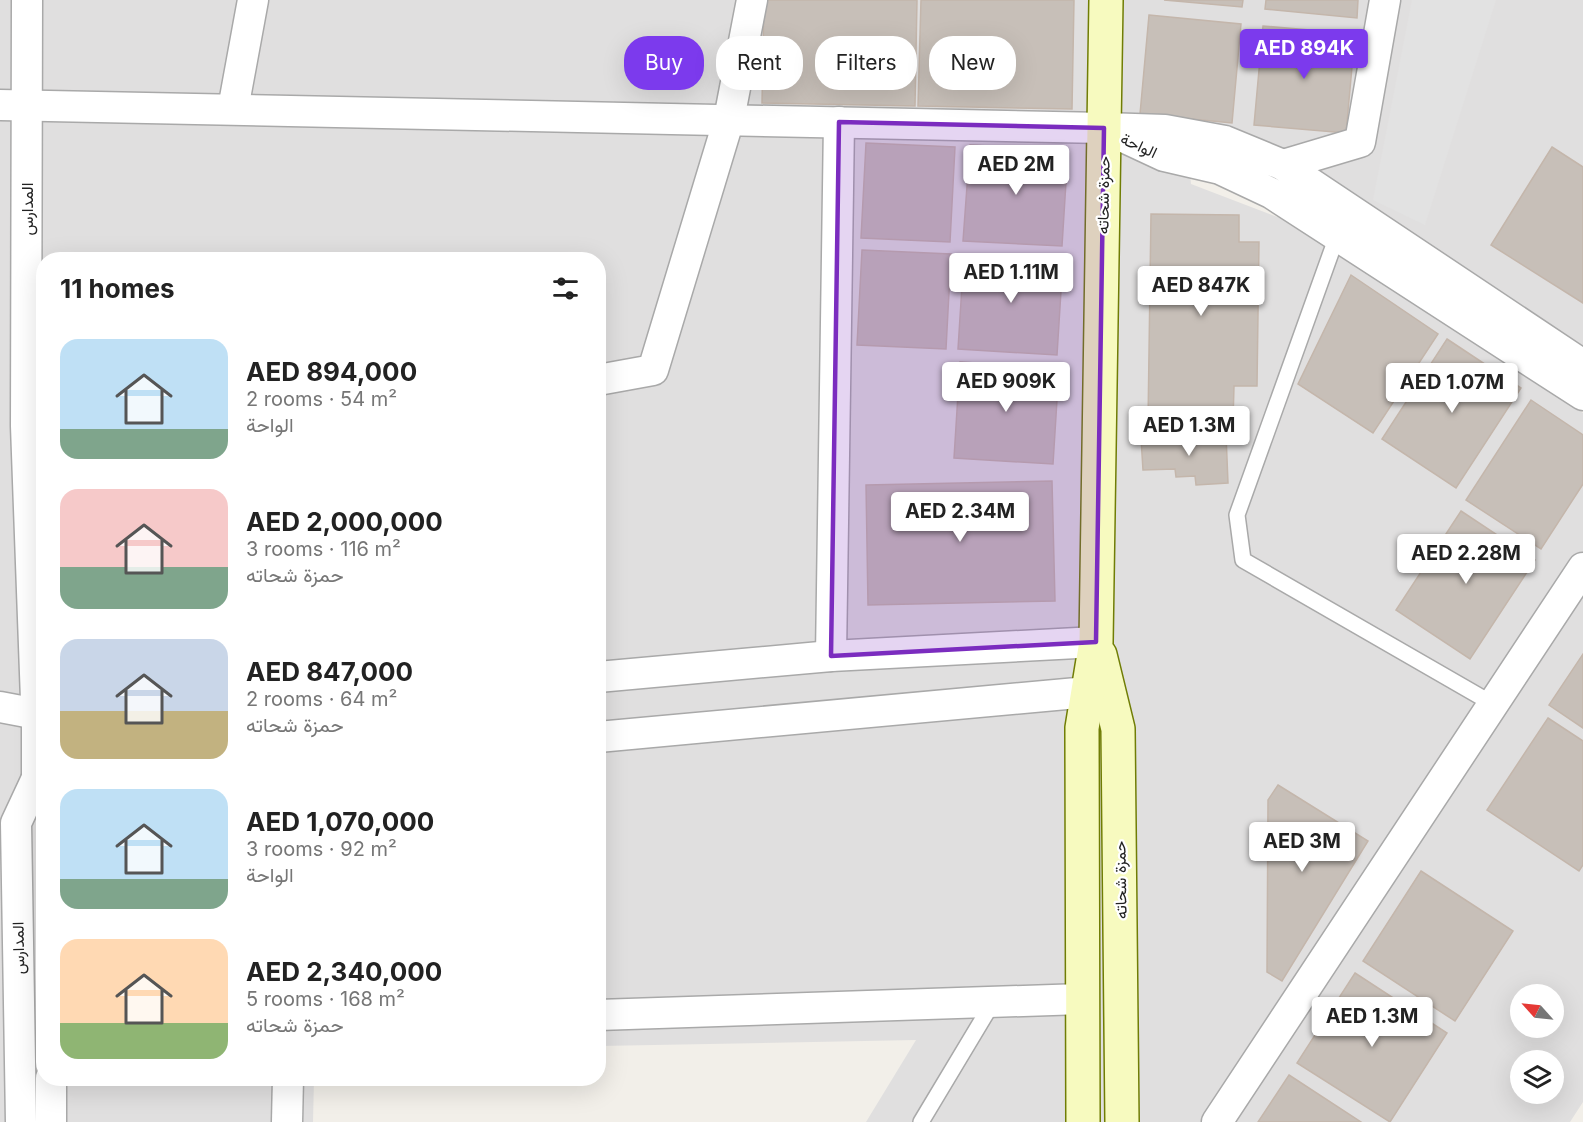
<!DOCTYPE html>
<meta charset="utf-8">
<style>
:root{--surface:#fff;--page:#f2f2f2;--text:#222;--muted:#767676;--accent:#7c3aed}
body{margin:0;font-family:Inter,Vazirmatn,sans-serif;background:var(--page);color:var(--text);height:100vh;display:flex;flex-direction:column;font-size:22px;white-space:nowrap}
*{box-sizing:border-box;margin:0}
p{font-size:20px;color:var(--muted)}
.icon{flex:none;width:33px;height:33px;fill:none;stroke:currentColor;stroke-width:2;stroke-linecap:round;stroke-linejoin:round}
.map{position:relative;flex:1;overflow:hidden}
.drawer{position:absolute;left:36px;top:252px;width:570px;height:834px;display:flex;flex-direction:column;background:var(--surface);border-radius:24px;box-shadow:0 6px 24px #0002}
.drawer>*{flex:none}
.top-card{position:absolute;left:624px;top:36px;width:570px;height:54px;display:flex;gap:12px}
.needle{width:39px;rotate:297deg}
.fabs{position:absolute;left:1510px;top:984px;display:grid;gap:12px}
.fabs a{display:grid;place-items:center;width:54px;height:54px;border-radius:50%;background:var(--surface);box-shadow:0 6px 24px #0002;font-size:30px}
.price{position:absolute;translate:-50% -51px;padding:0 14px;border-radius:6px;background:#fff;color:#222;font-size:20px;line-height:39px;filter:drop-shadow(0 2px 3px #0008)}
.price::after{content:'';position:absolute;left:50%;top:36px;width:18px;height:14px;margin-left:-9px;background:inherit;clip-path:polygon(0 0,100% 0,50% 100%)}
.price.active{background:var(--accent);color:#fff}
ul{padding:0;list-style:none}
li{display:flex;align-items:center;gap:18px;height:150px;padding:0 24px}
li span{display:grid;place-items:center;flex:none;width:168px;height:120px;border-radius:18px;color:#555}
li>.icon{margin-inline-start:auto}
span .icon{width:72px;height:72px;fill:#fffc;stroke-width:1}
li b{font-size:26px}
h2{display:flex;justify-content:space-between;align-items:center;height:72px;padding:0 24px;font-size:26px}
.tag{padding:0 21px;border-radius:24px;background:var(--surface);box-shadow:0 6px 24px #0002;font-size:21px;line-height:54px}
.tag.active{background:var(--accent);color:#fff}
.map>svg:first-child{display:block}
.residential{fill:#e0dfdf;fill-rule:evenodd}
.parking{fill:#e2e2e2}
.building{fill:#c7bfb8;stroke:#c4b6ab;stroke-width:1.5}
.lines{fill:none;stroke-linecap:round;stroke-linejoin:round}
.service-casing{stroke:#a9a9a9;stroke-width:18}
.minor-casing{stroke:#a9a9a9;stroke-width:33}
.secondary-casing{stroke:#707d05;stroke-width:36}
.service{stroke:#fff;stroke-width:15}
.minor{stroke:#fff;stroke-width:30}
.secondary{stroke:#f7fabf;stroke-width:33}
.marked{fill:#7b2cbf;fill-opacity:0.2;stroke:#7b2cbf;stroke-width:4.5;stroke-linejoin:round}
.labels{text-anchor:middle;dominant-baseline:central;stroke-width:4.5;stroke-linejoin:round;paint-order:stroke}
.street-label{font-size:16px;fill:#222;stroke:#fff}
</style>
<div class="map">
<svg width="1583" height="1122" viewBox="0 0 1583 1122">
<rect width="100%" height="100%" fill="#f2efe9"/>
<path class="residential" d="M0,0H1583V376L1188,148L1191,184L1280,218L1583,413V1102L1570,1122H866L916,1040L599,1046L598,260H44V1078L314,1079L313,1122H0ZM1521,994H1554V1028H1521ZM1521,1060H1554V1094H1521Z"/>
<polygon class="parking" points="1412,0 1496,0 1425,225 1373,200"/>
<g class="building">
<polygon points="764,0 917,0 915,106 762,103"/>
<polygon points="921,0 1074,0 1072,109 918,106"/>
<polygon points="1164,0 1243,0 1242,7"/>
<polygon points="1266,0 1358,0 1357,18 1265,9"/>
<polygon points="1149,15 1241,24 1232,123 1140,114"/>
<polygon points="1263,26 1355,34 1346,133 1254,125"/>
<polygon points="866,143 955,147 950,242 861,238"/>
<polygon points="970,145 1068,150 1062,246 963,241"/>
<polygon points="1552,147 1583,167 1583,303 1491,245"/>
<polygon points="1151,214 1239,215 1239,242 1259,242 1257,386 1234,386 1233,422 1148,422"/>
<polygon points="862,250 951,254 946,349 857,345"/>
<polygon points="964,254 1063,259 1057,355 958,349"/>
<polygon points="1351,275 1438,334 1373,433 1298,384"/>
<polygon points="1447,339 1521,388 1456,488 1382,439"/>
<polygon points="960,362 1059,368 1053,464 954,458"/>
<polygon points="1531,400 1583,435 1583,484 1541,549 1466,500"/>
<polygon points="1226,434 1228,483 1196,485 1195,476 1176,477 1175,469 1143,470 1141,438"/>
<polygon points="1052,481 1055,601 868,605 866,485"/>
<polygon points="1461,511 1535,560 1470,659 1396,610"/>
<polygon points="1583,654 1583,728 1549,705"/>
<polygon points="1548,718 1583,741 1583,865 1579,871 1487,810"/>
<polygon points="1278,785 1368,841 1282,981 1267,972 1268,800"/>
<polygon points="1421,871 1513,931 1455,1021 1363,961"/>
<polygon points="1355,973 1447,1033 1390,1122 1297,1063"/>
<polygon points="1289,1075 1361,1122 1258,1122"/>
</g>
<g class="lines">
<g class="service-casing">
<g id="service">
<polyline points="1337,236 1237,515 1243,560 1493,704"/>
<polyline points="921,1122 993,1002"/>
</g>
</g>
<g class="minor-casing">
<g id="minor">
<polyline points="27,0 26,426 37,728 37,778 44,778"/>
<polyline points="0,105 1104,128"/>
<polyline points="233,109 253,0"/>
<polyline points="1283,165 1360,142 1385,0"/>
<polyline points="1583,365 1283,165 1225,141 1165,130 1104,128 1164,156 1220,169 1271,193 1583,395"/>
<polyline points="598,380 653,370 729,119 752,0"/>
<polyline points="831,656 839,122"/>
<polyline points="598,677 831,656 1096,642"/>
<polyline points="0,707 37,714"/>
<polyline points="598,737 1088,692"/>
<polyline points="598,1015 1082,999"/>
<polyline points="21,1122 16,823 37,778 44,791"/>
<polyline points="51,1122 51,1078"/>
<polyline points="287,1122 288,1078"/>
<polyline points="1217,1122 1583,568"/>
</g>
</g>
<g class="secondary-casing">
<g id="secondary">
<polyline points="1100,655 1118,729 1122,1122"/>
<polyline points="1083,1122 1082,728 1096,642 1106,0"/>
</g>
</g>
<use href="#service" class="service"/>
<use href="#minor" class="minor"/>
<use href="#secondary" class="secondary"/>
</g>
<path class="marked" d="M839,122L1104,128L1096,642L831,656Z"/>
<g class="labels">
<g class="street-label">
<text transform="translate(1139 145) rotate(25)">الواحة</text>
<text transform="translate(1103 195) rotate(-89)">حمزة شحاته</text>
<text transform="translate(27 209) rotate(-90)">المدارس</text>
<text transform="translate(1120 880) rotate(-91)">حمزة شحاته</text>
<text transform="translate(18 948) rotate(-91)">المدارس</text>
</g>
</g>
</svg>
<div class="fabs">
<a><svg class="needle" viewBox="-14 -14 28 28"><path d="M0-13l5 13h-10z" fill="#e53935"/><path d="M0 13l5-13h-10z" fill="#767676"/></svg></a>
<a><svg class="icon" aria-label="layers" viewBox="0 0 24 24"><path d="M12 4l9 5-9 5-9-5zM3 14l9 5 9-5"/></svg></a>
</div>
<b class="price active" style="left:1304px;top:80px">AED 894K</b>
<b class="price" style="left:1016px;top:196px">AED 2M</b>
<b class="price" style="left:1011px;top:304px">AED 1.11M</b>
<b class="price" style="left:1201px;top:317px">AED 847K</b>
<b class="price" style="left:1006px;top:413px">AED 909K</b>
<b class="price" style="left:1452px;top:414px">AED 1.07M</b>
<b class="price" style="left:1189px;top:457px">AED 1.3M</b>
<b class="price" style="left:960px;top:543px">AED 2.34M</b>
<b class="price" style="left:1466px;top:585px">AED 2.28M</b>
<b class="price" style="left:1302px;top:873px">AED 3M</b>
<b class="price" style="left:1372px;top:1048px">AED 1.3M</b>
<div class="top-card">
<a class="tag active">Buy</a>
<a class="tag">Rent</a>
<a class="tag">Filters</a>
<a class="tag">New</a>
</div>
<section class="drawer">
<h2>11 homes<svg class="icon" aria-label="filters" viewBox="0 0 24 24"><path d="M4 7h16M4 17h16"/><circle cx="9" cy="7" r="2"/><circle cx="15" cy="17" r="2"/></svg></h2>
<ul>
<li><span style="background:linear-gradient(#bfe0f5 75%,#7fa58c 0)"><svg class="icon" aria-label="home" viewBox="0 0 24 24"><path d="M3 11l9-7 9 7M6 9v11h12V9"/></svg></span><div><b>AED 894,000</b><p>2 rooms · 54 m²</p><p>الواحة</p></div></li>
<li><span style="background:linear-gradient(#f6c9c9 65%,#7fa58c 0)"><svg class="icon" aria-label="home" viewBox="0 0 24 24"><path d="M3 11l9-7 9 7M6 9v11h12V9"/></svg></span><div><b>AED 2,000,000</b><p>3 rooms · 116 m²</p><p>حمزة شحاته</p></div></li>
<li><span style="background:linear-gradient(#c9d6e8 60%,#c2b280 0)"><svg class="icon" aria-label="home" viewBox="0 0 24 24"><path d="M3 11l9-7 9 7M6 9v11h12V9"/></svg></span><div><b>AED 847,000</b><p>2 rooms · 64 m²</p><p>حمزة شحاته</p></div></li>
<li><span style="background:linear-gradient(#bfe0f5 75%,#7fa58c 0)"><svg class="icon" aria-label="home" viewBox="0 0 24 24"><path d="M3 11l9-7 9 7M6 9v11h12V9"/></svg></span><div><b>AED 1,070,000</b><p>3 rooms · 92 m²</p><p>الواحة</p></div></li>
<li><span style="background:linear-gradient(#ffd9b3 70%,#8fb573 0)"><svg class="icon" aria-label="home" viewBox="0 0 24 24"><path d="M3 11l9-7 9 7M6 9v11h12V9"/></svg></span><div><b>AED 2,340,000</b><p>5 rooms · 168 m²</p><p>حمزة شحاته</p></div></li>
</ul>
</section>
</div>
